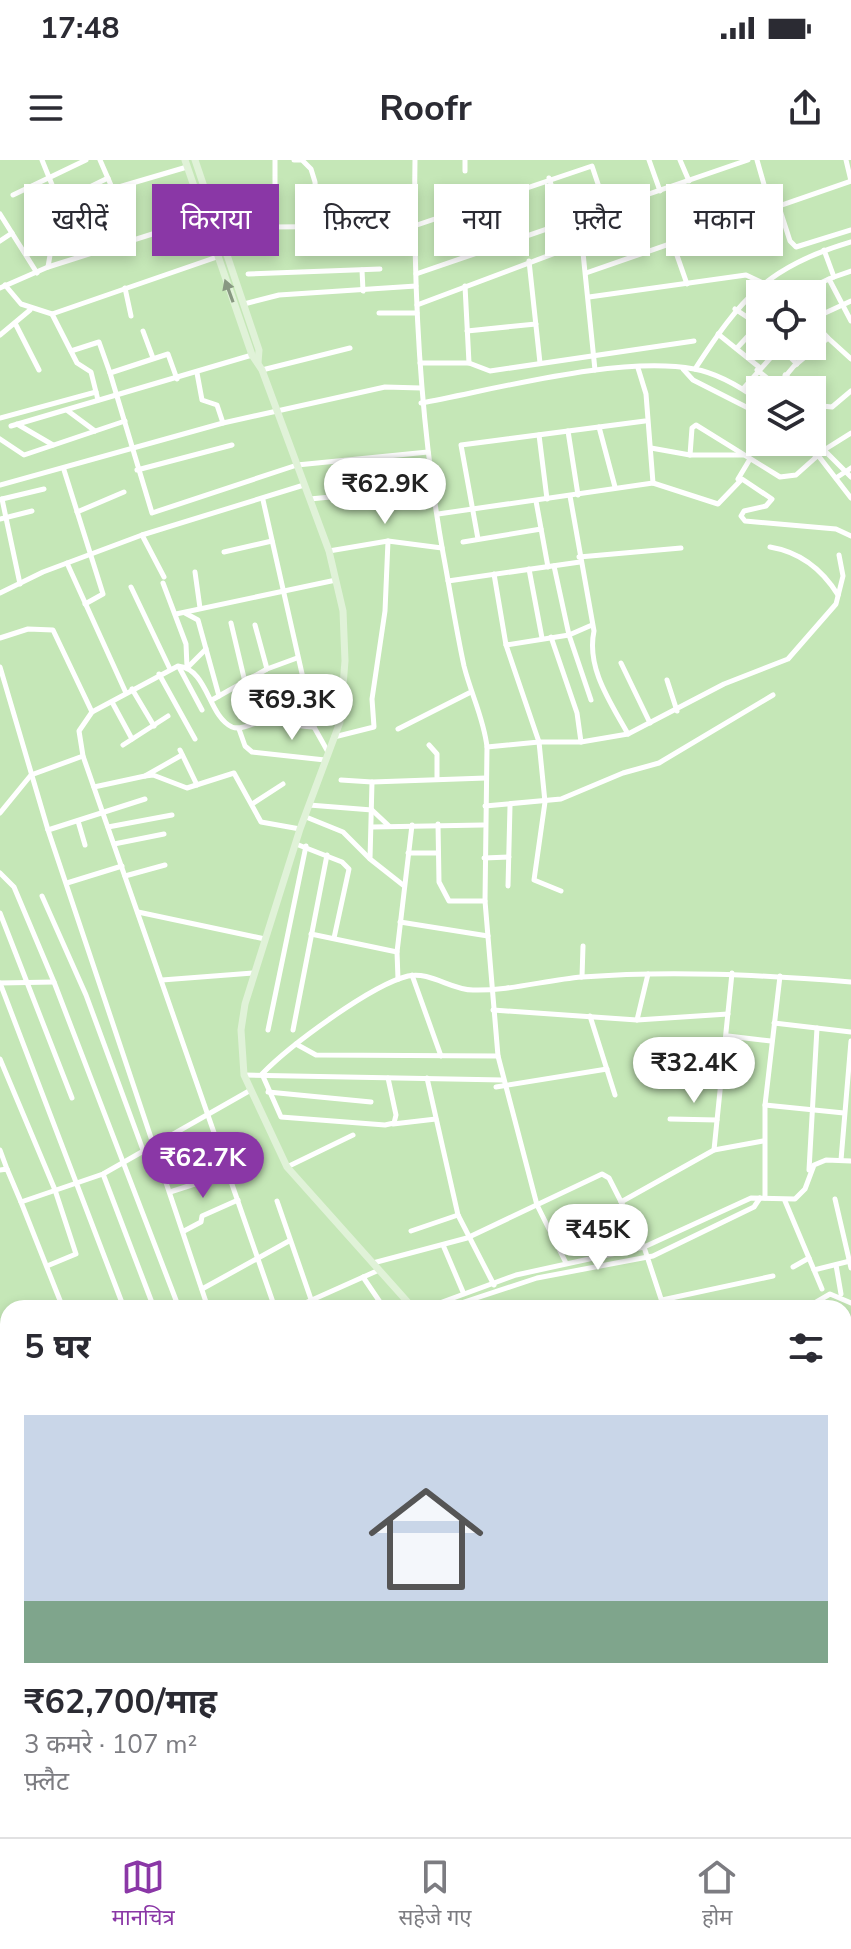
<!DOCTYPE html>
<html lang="hi">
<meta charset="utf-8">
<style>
:root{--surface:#fff;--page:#f7f7f7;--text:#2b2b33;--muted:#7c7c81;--line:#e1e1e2;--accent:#8a37a6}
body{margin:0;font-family:"Nunito Sans","Noto Sans Devanagari",sans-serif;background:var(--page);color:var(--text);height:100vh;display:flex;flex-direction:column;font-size:30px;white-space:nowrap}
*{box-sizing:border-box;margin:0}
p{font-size:26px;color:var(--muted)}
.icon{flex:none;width:44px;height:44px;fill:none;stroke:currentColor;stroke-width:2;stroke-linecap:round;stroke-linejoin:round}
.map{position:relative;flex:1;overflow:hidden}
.side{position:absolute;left:0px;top:1140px;width:852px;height:538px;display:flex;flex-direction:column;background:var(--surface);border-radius:24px 24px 0 0;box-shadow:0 4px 12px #0003}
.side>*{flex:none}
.top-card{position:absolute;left:24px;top:24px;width:804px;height:72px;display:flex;gap:16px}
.tools{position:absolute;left:746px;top:120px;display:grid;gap:16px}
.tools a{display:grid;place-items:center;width:80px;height:80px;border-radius:0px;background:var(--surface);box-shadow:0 4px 12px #0003;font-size:40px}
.price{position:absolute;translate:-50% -68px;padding:0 18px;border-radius:28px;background:#fff;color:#222;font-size:26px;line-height:52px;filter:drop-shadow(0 2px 4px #0008)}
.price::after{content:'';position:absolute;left:50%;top:48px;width:24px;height:18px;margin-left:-12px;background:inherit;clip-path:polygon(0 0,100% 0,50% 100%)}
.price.selected{background:var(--accent);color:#fff}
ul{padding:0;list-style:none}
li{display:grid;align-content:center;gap:16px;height:424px;padding:0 24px}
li+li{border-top:2px solid var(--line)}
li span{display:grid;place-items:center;height:248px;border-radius:0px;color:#555}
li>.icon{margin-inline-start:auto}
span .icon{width:144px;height:144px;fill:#fffc;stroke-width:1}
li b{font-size:34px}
h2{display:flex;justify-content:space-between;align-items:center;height:96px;padding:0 24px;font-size:34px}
.tag{padding:0 28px;border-radius:0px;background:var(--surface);box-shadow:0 4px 12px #0003;font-size:28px;line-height:72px}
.tag.selected{background:var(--accent);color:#fff}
.status{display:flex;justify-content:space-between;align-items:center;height:56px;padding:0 40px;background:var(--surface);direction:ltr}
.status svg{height:22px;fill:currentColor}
header{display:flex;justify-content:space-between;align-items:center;height:104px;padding:0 24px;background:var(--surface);font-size:36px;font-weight:700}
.menu{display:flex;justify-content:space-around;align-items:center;height:112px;border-top:2px solid var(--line);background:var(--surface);font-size:22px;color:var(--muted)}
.menu a{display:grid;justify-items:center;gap:4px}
.menu .selected{color:var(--accent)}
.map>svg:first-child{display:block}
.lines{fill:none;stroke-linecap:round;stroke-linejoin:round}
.street{stroke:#fff;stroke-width:5}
.secondary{stroke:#e0f2d8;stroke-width:7}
.primary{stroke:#a5c597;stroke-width:8}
.oneway{fill:#889882}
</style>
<div class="status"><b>17:48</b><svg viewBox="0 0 49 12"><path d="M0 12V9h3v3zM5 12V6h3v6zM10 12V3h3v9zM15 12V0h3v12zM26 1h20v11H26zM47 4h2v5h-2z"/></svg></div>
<header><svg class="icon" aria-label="menu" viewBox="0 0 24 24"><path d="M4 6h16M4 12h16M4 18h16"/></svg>Roofr<svg class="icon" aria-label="share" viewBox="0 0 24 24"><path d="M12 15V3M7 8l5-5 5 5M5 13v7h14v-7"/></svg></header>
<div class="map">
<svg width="851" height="1677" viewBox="0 0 851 1677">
<rect width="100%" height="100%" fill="#c5e7b7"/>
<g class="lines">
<g class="street">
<polyline points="42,0 59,42 48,107"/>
<polyline points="100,0 134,78"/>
<polyline points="275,0 275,67"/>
<polyline points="294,0 302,0 311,9 315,22 317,66"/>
<path d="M415,0C413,132 420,263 443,393C450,430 456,469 464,506C471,534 484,559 487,587L485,741L498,896L537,1045L566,1103"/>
<polyline points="465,0 465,11"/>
<polyline points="649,0 660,31"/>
<polyline points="680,0 689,21"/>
<polyline points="757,0 771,49"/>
<polyline points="549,18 563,62"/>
<polyline points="112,29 187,7"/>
<polyline points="13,35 86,0"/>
<polyline points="236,35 275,36"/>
<polyline points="59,42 108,18"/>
<polyline points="779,47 790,81 796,87 851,70"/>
<polyline points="0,54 37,113"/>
<polyline points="268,67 414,66 592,6 606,48"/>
<polyline points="0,81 12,73"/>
<polyline points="673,84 687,124"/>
<polyline points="824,90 834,117 829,119 851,161"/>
<polyline points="529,101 540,203"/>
<polyline points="362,110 363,131"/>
<polyline points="586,113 851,21 846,0"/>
<polyline points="248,114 380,109"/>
<polyline points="416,114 748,0"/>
<polyline points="834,117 851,111"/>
<polyline points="5,125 21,144 52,154 217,97"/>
<polyline points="465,126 469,203"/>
<polyline points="0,128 48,107 203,58"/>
<polyline points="125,128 131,156"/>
<polyline points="797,134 829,119"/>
<polyline points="589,137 746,115 763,123"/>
<polyline points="244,144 279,135 416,126"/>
<polyline points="417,145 582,83 595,210"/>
<polyline points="735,149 759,165"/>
<polyline points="379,153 417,153"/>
<polyline points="52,154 77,203 91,212 98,240"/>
<polyline points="812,159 851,141"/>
<polyline points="812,161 828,178"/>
<polyline points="15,163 39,210"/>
<polyline points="143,171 153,198"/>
<polyline points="467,171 536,164"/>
<polyline points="718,174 759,207"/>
<polyline points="0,175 30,150"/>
<polyline points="780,187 797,204"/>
<polyline points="737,188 760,163"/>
<polyline points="71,191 99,182 110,213"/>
<polyline points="420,203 469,203 490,211 694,181"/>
<polyline points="638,208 646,234 653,323"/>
<polyline points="683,209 693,220 760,254"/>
<path d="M695,209C741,138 767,107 851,82"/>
<polyline points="262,210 350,188"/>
<polyline points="757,210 777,226"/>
<polyline points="197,213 202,240 217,245 223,263"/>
<polyline points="785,215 803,230"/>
<polyline points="177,219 168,194 110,213 152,353 297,305 428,292"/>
<polyline points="743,229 781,186"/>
<polyline points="774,230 794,206 828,178 851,199"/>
<polyline points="812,238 822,246 832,247 851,231"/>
<path d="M421,243C497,229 621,195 694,209C717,213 742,228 760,241"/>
<polyline points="68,251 95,271"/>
<polyline points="0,258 96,232"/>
<polyline points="17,264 53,285"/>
<polyline points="11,266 252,195"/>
<polyline points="599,267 615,327"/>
<polyline points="568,271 578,335"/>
<polyline points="539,275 547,339"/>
<polyline points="0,279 24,295 125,261"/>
<polyline points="812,280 824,290 851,273"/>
<polyline points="798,282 815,295"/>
<polyline points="651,288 690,295 743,295"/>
<polyline points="817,294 851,338"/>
<polyline points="690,295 692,268 696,265 780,317 796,315 824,290 851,317"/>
<polyline points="64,310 103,434 85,444"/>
<polyline points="137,310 232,285"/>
<polyline points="836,318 851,308"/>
<polyline points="738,319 750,299"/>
<polyline points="0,325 223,263 385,227 421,228"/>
<path d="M570,336L594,471C586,508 611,543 628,574"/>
<polyline points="2,339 20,424"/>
<polyline points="2,339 44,329"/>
<polyline points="310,339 381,332"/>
<polyline points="263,340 314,567 328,592"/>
<polyline points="536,341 548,407"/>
<polyline points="77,352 124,332"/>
<polyline points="438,354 653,323 718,344 742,319 772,339 766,346 744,351 741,356 745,361 836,369 851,376"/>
<polyline points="0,359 32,351"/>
<polyline points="142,375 164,417"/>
<polyline points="478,379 461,285 645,261"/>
<polyline points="463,382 541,369"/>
<path d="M770,387C800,392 822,409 838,435"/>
<polyline points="329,391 388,381 442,388"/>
<polyline points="224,392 272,381"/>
<polyline points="579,397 681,388"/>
<polyline points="67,403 126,533"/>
<polyline points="554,406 569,475 591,540"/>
<polyline points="529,409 542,478"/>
<polyline points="195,412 200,448"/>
<polyline points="448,421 580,402"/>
<polyline points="163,423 186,484 187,507"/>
<polyline points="131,427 170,509"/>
<polyline points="0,433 43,412 142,375 304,325"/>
<polyline points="185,453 198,460 219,536 212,540"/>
<polyline points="176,454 336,420"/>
<polyline points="231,463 245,522"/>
<polyline points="255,465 267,509"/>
<polyline points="551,477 577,553 581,582"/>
<polyline points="0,478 28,469 53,470 92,552"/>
<polyline points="506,485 569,475 592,465"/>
<polyline points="621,503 650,563"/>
<polyline points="0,507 48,670 208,1148"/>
<polyline points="179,507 202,550"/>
<polyline points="188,507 206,489"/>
<polyline points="159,514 195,579"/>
<polyline points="667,520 677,551"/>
<polyline points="132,529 154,566"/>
<polyline points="219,536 267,509 297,498"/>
<polyline points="112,542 132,579"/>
<polyline points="239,569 245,586 252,592 325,600"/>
<polyline points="398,569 471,532"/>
<polyline points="334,577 374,567 372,539 385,451 388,381"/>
<polyline points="123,585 168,556"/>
<polyline points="429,585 437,594 437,617"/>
<polyline points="487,587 539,582 506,485 494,414"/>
<polyline points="180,590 197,625"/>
<polyline points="145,616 153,615 187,628 234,613 261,662 300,669"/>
<polyline points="341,620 372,622 486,618"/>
<polyline points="372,622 370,699 403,725"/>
<polyline points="94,627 145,616 182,595"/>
<polyline points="252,644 283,624"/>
<polyline points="309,645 372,650 389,666"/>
<polyline points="485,646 561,639 623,613 659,603 773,535"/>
<polyline points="0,653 31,615 83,596"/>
<polyline points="306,657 343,672 369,698"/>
<polyline points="78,661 85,685"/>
<polyline points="438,664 439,722 449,741 485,741"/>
<polyline points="108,667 172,655"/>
<polyline points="372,667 483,665"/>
<polyline points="48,670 145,639"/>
<polyline points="114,684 164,674"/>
<polyline points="296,684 342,702 349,709 334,778"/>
<polyline points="408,693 438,693"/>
<polyline points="484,698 509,697"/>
<polyline points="0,713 14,727 54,822 179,1148"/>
<polyline points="125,716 165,705"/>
<polyline points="67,723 122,706"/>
<polyline points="508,726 510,646"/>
<polyline points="561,731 534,720 545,642 539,582 581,582 628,574 724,524 788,499 836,444 843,416 839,395"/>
<polyline points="42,736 86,835 143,990"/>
<polyline points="138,752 265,779"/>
<polyline points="0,753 72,938"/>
<polyline points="400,762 488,776"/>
<polyline points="311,774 397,792"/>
<polyline points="412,815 441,896"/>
<polyline points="582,817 583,786"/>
<polyline points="398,819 397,792 412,665"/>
<polyline points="162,820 253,813"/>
<polyline points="0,823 124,1148"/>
<polyline points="0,823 54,822"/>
<polyline points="493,850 637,860 728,854"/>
<polyline points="590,856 615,935"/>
<polyline points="637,860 648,814"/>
<polyline points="774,863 851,872"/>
<polyline points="268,870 306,686"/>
<polyline points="293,870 327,695"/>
<polyline points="728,876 771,881"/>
<polyline points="296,884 316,895 498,896"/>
<polyline points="0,899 55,1030 76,1094 47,1106"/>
<polyline points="244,915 503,920"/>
<path d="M388,918L396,955L394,963L385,965L281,957L262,914C289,886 371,825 408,816C430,811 451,830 473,830C509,831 546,820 582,817C672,810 761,815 851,822"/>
<polyline points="427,918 458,1055 494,1125"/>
<polyline points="496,927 607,909"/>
<polyline points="268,932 371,942"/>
<polyline points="765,945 844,953"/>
<polyline points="670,959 717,960"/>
<polyline points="393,964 436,959"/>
<polyline points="0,990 7,1009"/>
<polyline points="714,990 732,813"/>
<polyline points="841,1000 851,881"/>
<polyline points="287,1007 353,975"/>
<polyline points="0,1010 7,1009 21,1042 103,1014 249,931"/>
<polyline points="809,1010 817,868"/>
<polyline points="103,1014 154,1148"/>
<polyline points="170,1032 229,1013"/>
<polyline points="765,1038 765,945 780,816"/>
<polyline points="835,1039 851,1108"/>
<polyline points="277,1041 314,1148"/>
<polyline points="785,1041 822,1129"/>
<polyline points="21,1042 63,1148"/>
<polyline points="621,1042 714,990 763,981"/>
<polyline points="184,1071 201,1062 202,1056 238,1040"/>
<polyline points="411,1071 458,1055"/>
<polyline points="443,1085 463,1132"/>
<polyline points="373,1103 467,1078 602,1014 609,1018 644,1087 664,1148"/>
<polyline points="836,1105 841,1134"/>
<polyline points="793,1107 809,1098"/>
<polyline points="814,1110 850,1101"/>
<polyline points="363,1117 384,1148"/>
<polyline points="202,1129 289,1081"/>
<polyline points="662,1140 773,1116"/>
<path d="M275,1148L83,596L79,571L92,552L178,506C208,509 208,556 232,567C242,571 252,562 263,562C279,561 297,567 314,567"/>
<polyline points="294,1148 379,1110"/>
<polyline points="426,1148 516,1115 644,1087 751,1038 795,1039 805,1029 814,1005 826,1000 851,1001"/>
<polyline points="446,1148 537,1118 653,1096 754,1047 760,1038"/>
<polyline points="806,1148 830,1134 851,1143"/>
<polyline points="844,1168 851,1190"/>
<polyline points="0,1186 8,1204"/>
<polyline points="844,1228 851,1226"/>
<polyline points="0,1258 8,1274"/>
<polyline points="844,1264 851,1261"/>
<polyline points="0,1286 8,1283"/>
<polyline points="844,1310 851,1308"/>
<polyline points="844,1391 851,1388"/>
<polyline points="844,1471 851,1483"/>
<polyline points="0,1503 8,1499"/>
<polyline points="844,1516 851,1512"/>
<polyline points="844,1537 851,1551"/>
<polyline points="844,1659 851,1654"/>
<polyline points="287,1670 288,1677"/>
<polyline points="651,1670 654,1677"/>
<polyline points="679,1670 683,1677"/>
<polyline points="798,1670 803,1677"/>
<polyline points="627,1677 639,1670"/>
<polyline points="815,1677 826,1670"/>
</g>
<g class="secondary">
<polyline points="185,0 252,195 262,210 329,391 343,451 345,501 340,562 300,669 245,844 241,870 244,915 287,1007 413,1148"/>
<polyline points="195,0 259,190 258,203"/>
<polyline points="758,1670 763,1677"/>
</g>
<g class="primary">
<polyline points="0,1561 8,1569"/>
<polyline points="0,1576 8,1584"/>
<polyline points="91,1670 98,1677"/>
<polyline points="106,1670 112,1677"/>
</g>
</g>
<defs><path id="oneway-solid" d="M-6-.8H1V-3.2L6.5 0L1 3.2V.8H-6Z" transform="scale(2)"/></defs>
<use class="oneway" href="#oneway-solid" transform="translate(229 131) rotate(-110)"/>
</svg>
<div class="tools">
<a><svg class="icon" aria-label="locate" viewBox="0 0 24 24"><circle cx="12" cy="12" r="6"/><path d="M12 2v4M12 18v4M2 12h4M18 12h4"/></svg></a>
<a><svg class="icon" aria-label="layers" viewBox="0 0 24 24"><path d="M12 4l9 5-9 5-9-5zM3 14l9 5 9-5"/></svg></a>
</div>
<b class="price" style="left:385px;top:366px">₹62.9K</b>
<b class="price" style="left:292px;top:582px">₹69.3K</b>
<b class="price" style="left:694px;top:945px">₹32.4K</b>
<b class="price selected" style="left:203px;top:1040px">₹62.7K</b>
<b class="price" style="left:598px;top:1112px">₹45K</b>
<div class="top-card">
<a class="tag">खरीदें</a>
<a class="tag selected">किराया</a>
<a class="tag">फ़िल्टर</a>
<a class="tag">नया</a>
<a class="tag">फ़्लैट</a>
<a class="tag">मकान</a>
</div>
<section class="side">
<h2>5 घर<svg class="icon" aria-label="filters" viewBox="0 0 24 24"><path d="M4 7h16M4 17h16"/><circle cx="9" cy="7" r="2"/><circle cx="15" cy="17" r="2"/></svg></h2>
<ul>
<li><span style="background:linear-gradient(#c9d6e8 75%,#7fa58c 0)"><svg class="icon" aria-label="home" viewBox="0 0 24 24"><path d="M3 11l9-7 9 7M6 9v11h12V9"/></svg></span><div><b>₹62,700/माह</b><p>3 कमरे · 107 m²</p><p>फ़्लैट</p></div></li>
</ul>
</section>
</div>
<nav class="menu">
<a class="selected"><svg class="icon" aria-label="map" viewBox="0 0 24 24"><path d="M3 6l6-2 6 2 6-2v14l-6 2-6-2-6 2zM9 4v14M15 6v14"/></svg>मानचित्र</a>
<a><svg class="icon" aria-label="saved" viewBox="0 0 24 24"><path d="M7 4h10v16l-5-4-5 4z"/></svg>सहेजे गए</a>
<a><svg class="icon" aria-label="home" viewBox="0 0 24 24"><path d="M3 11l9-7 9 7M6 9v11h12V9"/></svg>होम</a>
</nav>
